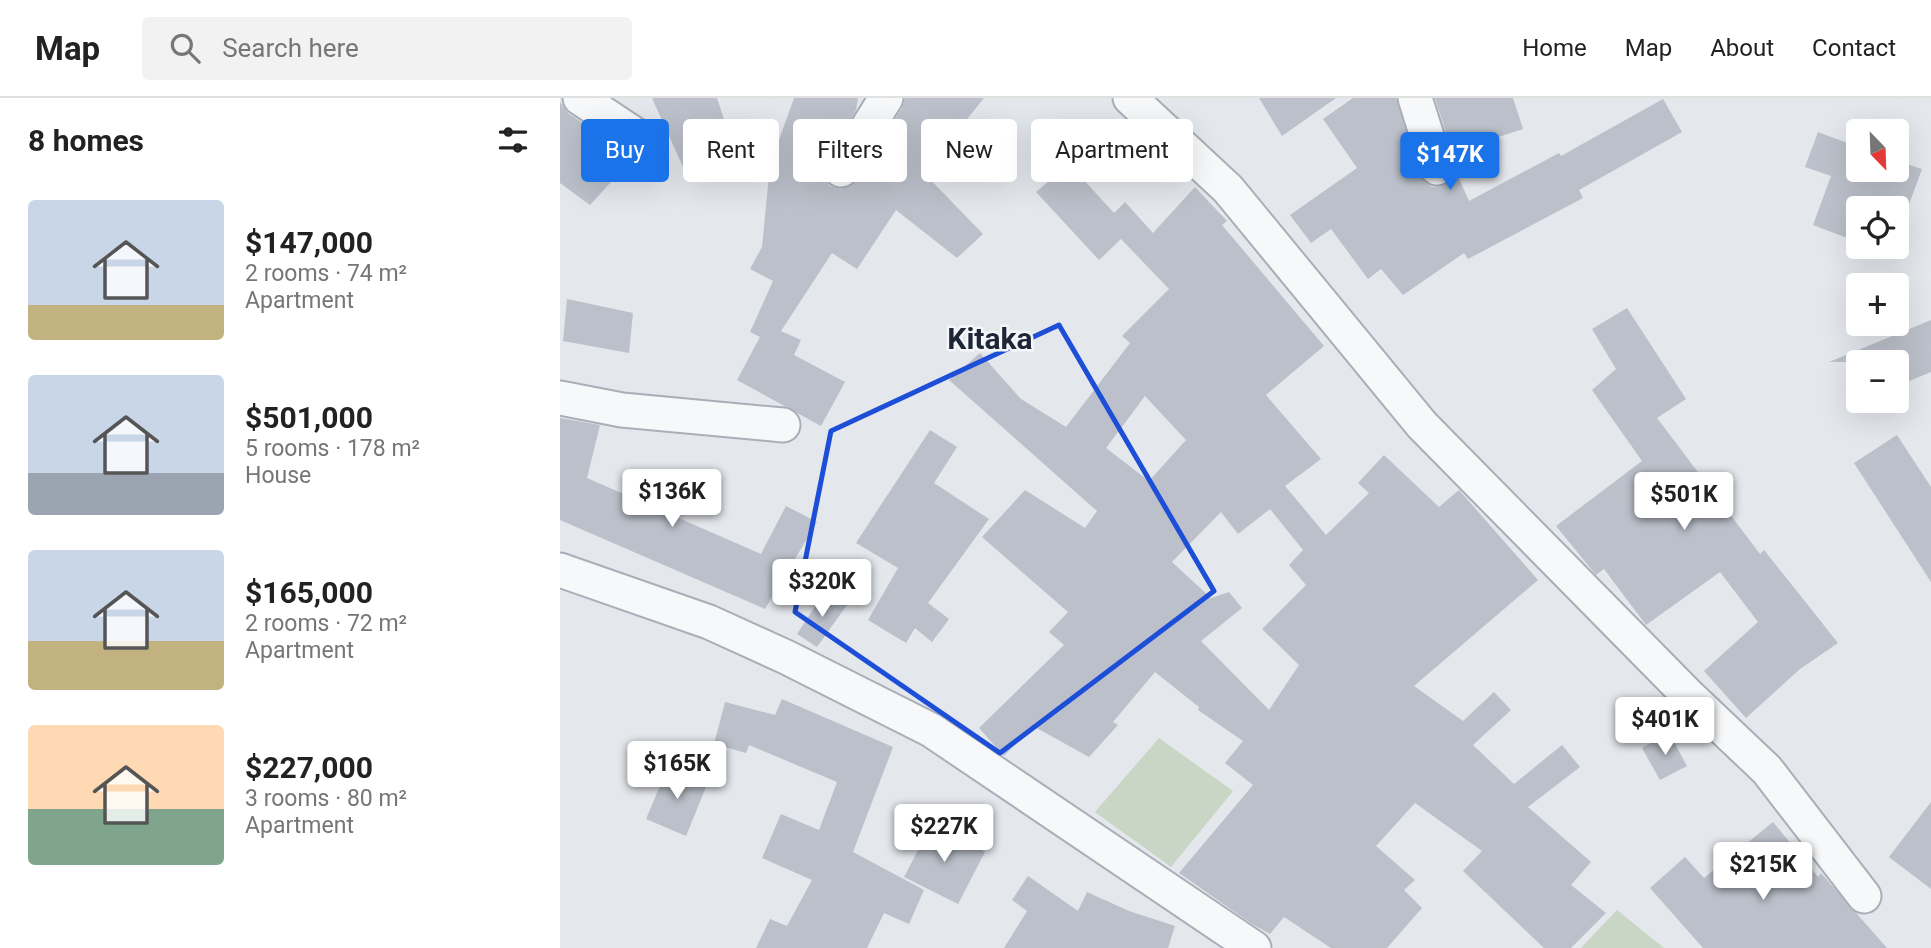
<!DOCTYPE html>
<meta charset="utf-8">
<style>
:root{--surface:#fff;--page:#f2f2f2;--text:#222;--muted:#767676;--line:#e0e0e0;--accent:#1a73e8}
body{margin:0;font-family:Roboto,sans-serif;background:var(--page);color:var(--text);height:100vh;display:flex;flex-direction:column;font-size:26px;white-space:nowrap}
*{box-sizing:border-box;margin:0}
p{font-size:23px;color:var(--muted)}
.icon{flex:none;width:38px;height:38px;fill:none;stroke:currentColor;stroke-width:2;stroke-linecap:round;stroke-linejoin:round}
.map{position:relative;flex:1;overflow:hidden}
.panel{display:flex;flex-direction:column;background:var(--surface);width:560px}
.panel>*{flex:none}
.guide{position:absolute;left:21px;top:21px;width:665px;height:63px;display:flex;gap:14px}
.needle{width:46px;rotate:157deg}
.fabs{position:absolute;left:1286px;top:21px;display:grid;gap:14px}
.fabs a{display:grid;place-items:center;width:63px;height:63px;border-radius:7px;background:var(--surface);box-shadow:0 7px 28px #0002;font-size:35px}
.price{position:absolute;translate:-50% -60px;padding:0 16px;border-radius:7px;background:#fff;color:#222;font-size:23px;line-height:46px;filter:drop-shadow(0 2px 4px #0008)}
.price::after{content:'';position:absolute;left:50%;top:42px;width:21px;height:16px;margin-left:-10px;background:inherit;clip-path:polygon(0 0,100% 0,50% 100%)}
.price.on{background:var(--accent);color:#fff}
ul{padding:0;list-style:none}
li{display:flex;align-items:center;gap:21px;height:175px;padding:0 28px}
li span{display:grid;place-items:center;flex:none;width:196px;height:140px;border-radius:7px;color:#555}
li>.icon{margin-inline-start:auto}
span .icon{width:84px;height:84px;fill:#fffc;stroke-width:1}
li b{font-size:30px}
h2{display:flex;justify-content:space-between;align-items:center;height:84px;padding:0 28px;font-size:30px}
.tag{padding:0 24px;border-radius:7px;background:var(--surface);box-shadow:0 7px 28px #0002;font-size:24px;line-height:63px}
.tag.on{background:var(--accent);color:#fff}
header{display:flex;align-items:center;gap:42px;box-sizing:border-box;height:98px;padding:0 35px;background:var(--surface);border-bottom:2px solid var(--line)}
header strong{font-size:33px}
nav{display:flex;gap:38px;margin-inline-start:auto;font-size:24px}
.search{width:490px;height:63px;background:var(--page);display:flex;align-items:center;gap:18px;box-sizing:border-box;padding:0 24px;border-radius:7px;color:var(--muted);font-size:26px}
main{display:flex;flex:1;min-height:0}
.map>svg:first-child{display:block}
.green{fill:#c9d6c5}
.building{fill:#bbc0ca;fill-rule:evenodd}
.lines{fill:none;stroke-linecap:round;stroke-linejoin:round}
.minor-casing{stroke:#a9aeb7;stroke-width:37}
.minor{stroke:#f7f8fa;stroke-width:33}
.marked{fill:none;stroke:#1d4ed8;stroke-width:5;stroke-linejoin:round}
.labels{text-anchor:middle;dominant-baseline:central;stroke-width:5;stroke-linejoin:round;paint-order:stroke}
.district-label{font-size:30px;font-weight:bold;fill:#1d2536;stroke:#f4f6f9}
</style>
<header>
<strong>Map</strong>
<div class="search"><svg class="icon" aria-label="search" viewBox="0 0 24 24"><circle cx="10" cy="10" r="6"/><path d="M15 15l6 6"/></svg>Search here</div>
<nav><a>Home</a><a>Map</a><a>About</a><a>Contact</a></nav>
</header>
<main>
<section class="panel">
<h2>8 homes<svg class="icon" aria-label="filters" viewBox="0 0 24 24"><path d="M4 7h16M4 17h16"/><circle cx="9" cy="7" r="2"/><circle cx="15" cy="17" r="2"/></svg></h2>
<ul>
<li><span style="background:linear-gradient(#c9d6e8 75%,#c2b280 0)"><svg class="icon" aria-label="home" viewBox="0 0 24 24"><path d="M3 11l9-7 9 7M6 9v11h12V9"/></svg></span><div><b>$147,000</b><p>2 rooms · 74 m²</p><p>Apartment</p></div></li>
<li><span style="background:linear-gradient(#c9d6e8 70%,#9aa5b1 0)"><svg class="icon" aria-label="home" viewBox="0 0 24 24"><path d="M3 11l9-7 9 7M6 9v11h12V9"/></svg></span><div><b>$501,000</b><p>5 rooms · 178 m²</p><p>House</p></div></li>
<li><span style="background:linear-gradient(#c9d6e8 65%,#c2b280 0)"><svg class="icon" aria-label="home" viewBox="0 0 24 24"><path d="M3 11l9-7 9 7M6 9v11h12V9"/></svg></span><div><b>$165,000</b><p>2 rooms · 72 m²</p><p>Apartment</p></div></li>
<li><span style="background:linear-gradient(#ffd9b3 60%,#7fa58c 0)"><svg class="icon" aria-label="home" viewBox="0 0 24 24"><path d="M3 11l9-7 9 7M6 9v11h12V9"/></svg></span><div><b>$227,000</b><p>3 rooms · 80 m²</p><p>Apartment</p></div></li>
</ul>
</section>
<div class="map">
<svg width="1371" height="850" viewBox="0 0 1371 850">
<rect width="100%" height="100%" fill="#e4e7ec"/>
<g class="green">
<polygon points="599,640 673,693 611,769 535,714"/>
<polygon points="1057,812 1104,850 1021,850"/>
</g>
<g class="building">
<polygon points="92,0 157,0 177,61 128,80"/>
<polygon points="234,0 298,0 296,12 262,71 264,80 270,88 281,91 297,82 342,10 345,0 424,0 364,75 423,136 397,160 336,112 297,171 272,155 221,233 241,242 234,257 285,284 261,328 177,282 200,239 190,234 213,183 190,171 202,149 210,67"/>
<polygon points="699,0 776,0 722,38"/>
<polygon points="793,0 836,0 864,84 872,89 882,88 891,83 896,74 909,103 999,55 1001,58 1103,1 1122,34 1019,92 1023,100 908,161 904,155 843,197 821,171 808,181 771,131 751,145 730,117 797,70 763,21"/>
<polygon points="875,0 953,0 963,31 892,54"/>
<polygon points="0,4 9,16 42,38 34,46 62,72 30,107 0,85"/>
<polygon points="1258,34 1298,49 1298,72 1337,72 1337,63 1362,71 1337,139 1337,110 1298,110 1298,144 1253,127 1271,78 1245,69"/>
<path d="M509,66L554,115L565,104L593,135L635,89L667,123L662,127L764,248L706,297L761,361L725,388L766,437L809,395L798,385L824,357L879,409L899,392L978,482L854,588L903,623L934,594L951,612L913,647L954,686L1002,647L1020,669L968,709L1031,764L1011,787L1046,815L1011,850H984L903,773L922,753L855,705L816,748L855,782L844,792L862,810L827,850H771L724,819L710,836L692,826L619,775L693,687L665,665L683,643L638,612L639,609L595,574L553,624L558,627L529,659L473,628L444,658L419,630L504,547L489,534L508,514L422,439L465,392L525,430L537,413L389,282L420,255L461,301L506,329L570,245L562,238L609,191L561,141L539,162L476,94ZM585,298L626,342L589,383L546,350ZM710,411L743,452L729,467L746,487L702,531L739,567L709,612L641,543L682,510L669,494L651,500L612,464L661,414L678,436Z"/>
<polygon points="7,201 73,215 69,255 3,243"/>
<polygon points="1067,210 1126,301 1097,320 1200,456 1204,452 1278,545 1240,571 1186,620 1144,573 1198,524 1160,474 1086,527 1044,471 1036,477 996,428 1082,363 1032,292 1056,271 1032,231"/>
<polygon points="1371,222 1371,274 1337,288 1337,264 1269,264"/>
<polygon points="0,320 40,327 27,380 201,456 226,408 257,424 205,511 0,422"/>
<polygon points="370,332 397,349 374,385 429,421 368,505 389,521 372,544 355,530 346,545 308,522 338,470 296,445"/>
<polygon points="1337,337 1371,389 1371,484 1294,365"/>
<polygon points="266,492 287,507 257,549 237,536"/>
<polygon points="222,601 333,649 293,754 364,792 349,826 324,815 307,850 196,850 210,821 227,828 252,782 202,760 221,716 259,732 277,684 189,647 186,655 154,646 165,604 215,617"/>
<polygon points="1109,635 1127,668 1100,682 1082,650"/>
<polygon points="108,669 148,684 126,738 86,721"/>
<polygon points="1371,704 1371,791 1329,759"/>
<polygon points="1213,724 1258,779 1261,775 1327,850 1143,850 1090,790 1125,759 1144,780"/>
<polygon points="371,727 425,754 398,806 344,779"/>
<polygon points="468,778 518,813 527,794 569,813 615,828 608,850 444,850 467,813 452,802"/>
</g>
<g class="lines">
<g class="minor-casing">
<g id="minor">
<polyline points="20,0 80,40"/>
<polyline points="570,0 668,91 862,327 1129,598 1207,672 1304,798"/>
<polyline points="855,0 877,70"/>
<polyline points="281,72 326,0"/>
<polyline points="0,300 62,312 223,327"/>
<polyline points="0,472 149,524 226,559 371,632 694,850"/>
</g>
</g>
<use href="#minor" class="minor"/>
</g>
<path class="marked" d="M499,227L654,493L440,655L235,514L271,333Z"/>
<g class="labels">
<g class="district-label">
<text x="430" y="240">Kitaka</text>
</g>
</g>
</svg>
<div class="fabs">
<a><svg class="needle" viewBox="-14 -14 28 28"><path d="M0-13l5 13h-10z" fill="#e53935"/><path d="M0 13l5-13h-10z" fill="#767676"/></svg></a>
<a><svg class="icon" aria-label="locate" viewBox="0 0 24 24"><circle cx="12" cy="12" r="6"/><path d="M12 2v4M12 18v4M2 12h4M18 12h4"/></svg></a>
<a>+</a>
<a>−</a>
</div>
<b class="price on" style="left:890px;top:94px">$147K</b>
<b class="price" style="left:112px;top:431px">$136K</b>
<b class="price" style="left:1124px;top:434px">$501K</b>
<b class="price" style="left:262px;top:521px">$320K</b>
<b class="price" style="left:1105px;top:659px">$401K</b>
<b class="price" style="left:117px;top:703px">$165K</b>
<b class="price" style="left:384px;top:766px">$227K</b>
<b class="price" style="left:1203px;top:804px">$215K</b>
<div class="guide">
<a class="tag on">Buy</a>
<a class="tag">Rent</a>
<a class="tag">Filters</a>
<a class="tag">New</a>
<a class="tag">Apartment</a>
</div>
</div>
</main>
